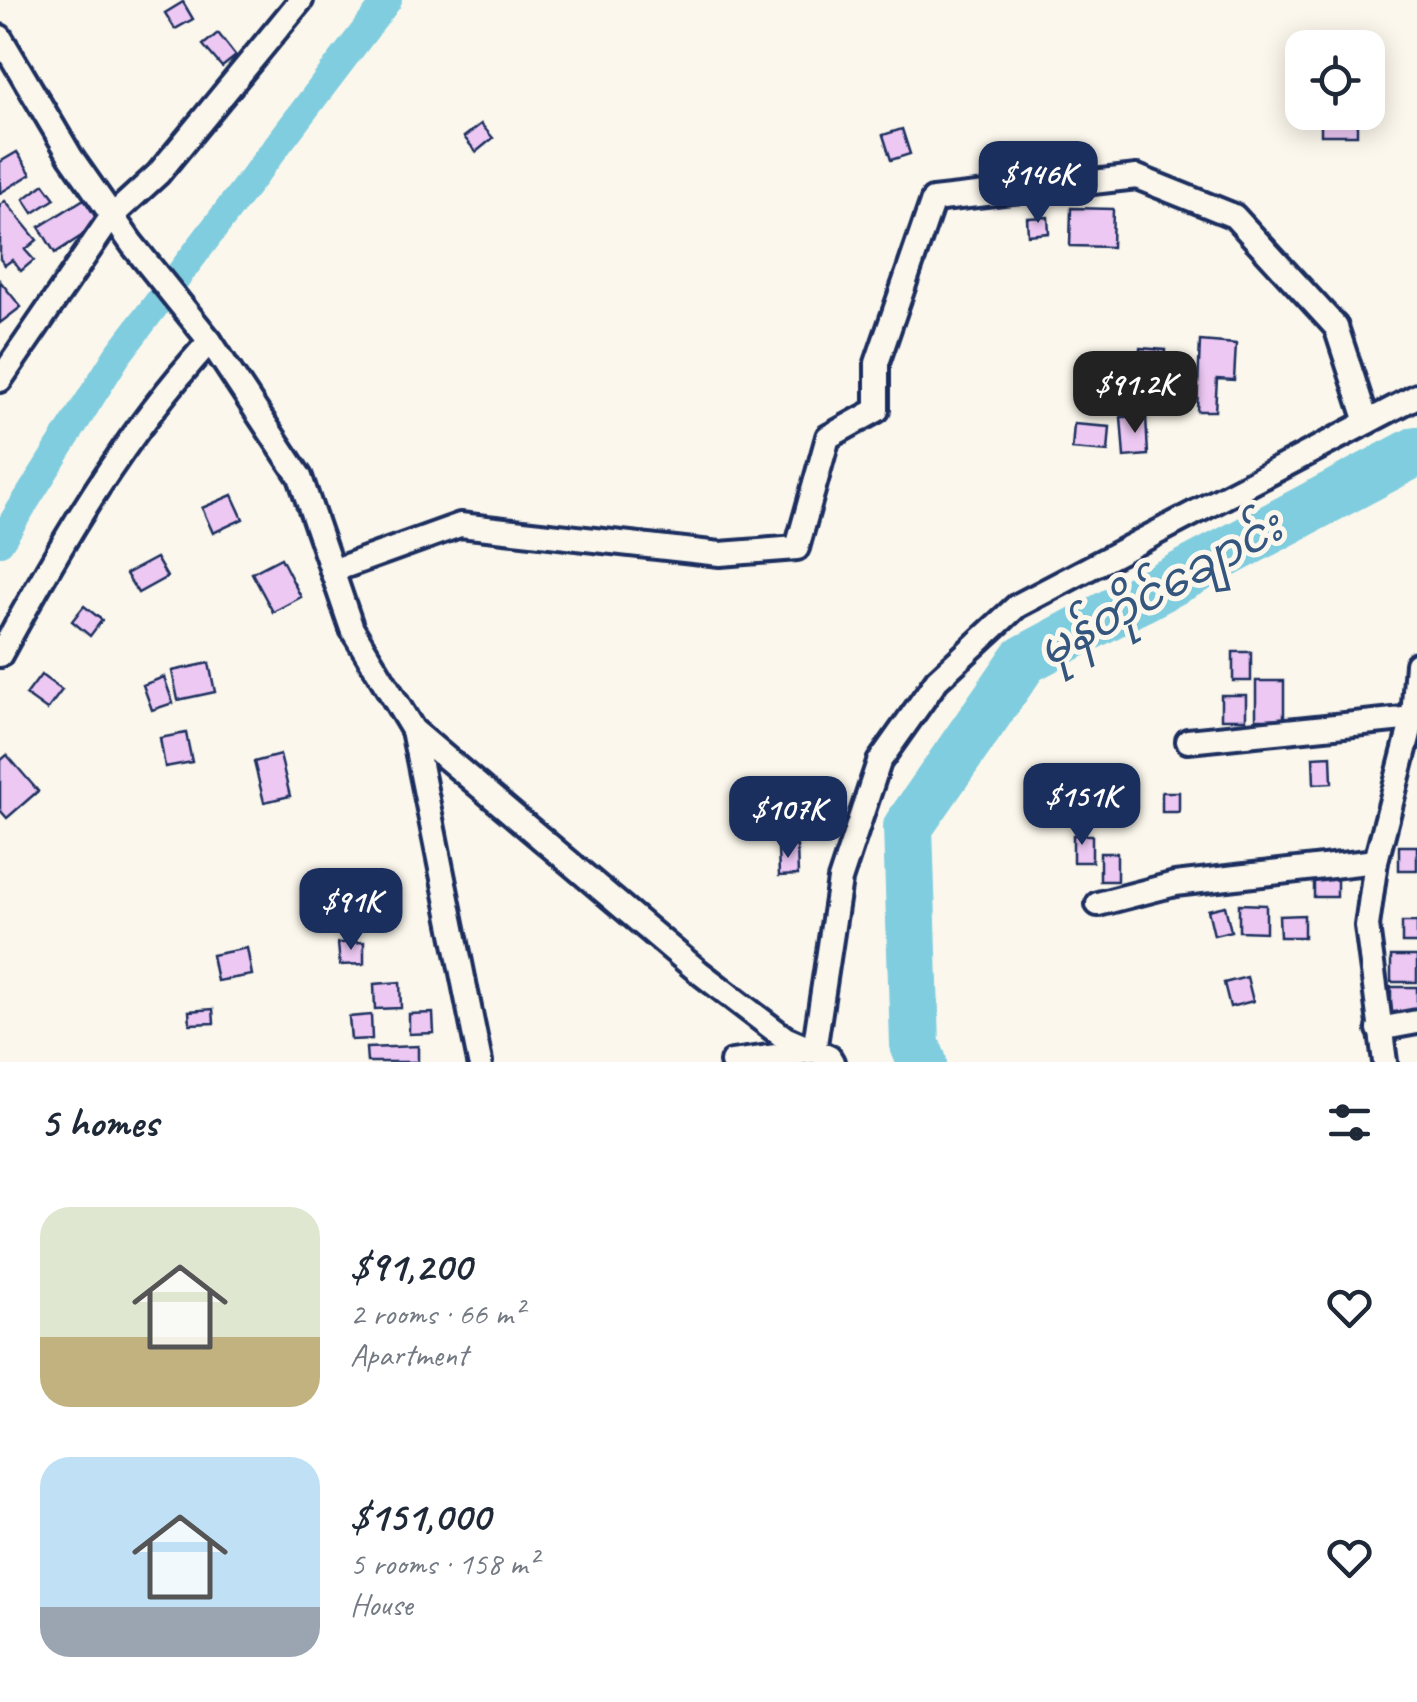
<!DOCTYPE html>
<meta charset="utf-8">
<style>
:root{--surface:#fff;--page:#f2f2f3;--text:#1f2937;--muted:#747a83;--accent:#1b2f5e}
body{margin:0;font-family:Caveat,"Noto Sans Myanmar",sans-serif;background:var(--page);color:var(--text);height:100vh;display:flex;flex-direction:column;font-size:38px;white-space:nowrap}
*{box-sizing:border-box;margin:0}
p{font-size:32px;color:var(--muted)}
.icon{flex:none;width:55px;height:55px;fill:none;stroke:currentColor;stroke-width:2;stroke-linecap:round;stroke-linejoin:round}
.map{position:relative;height:1062px;overflow:hidden}
.side{display:flex;flex-direction:column;background:var(--surface);flex:1}
.side>*{flex:none}
.fabs{position:absolute;left:1285px;top:30px;display:grid;gap:20px}
.fabs a{display:grid;place-items:center;width:100px;height:100px;border-radius:20px;background:var(--surface);box-shadow:0 5px 25px #0003;font-size:50px}
.price{position:absolute;translate:-50% -85px;padding:0 22px;border-radius:20px;background:var(--accent);color:#fff;font-size:32px;line-height:65px;filter:drop-shadow(0 2px 5px #0008)}
.price::after{content:'';position:absolute;left:50%;top:60px;width:30px;height:22px;margin-left:-15px;background:inherit;clip-path:polygon(0 0,100% 0,50% 100%)}
.price.active{background:#222;color:#fff}
ul{padding:0;list-style:none}
li{display:flex;align-items:center;gap:30px;height:250px;padding:0 40px}
li span{display:grid;place-items:center;flex:none;width:280px;height:200px;border-radius:30px;color:#555}
li>.icon{margin-inline-start:auto}
span .icon{width:120px;height:120px;fill:#fffc;stroke-width:1}
li b{font-size:42px}
h2{display:flex;justify-content:space-between;align-items:center;height:120px;padding:0 40px;font-size:42px}
.map>svg:first-child{display:block}
.lines{fill:none;stroke-linecap:round;stroke-linejoin:round}
.canal{stroke:#80cddf;stroke-width:28}
.river{stroke:#80cddf;stroke-width:50}
.building{fill:#ecc8f3;stroke:#1b2f5e;stroke-width:2.5}
.street-casing{stroke:#1b2f5e;stroke-width:30}
.street{stroke:#fbf7ec;stroke-width:22}
.labels{text-anchor:middle;dominant-baseline:central;stroke-width:10;stroke-linejoin:round;paint-order:stroke}
.water-label{font-size:45px;font-style:italic;fill:#34567e;stroke:#fbf7ec}
</style>
<div class="map">
<svg width="1417" height="1062" viewBox="0 0 1417 1062">
<rect width="100%" height="100%" fill="#fbf7ec"/>
<filter id="ink" filterUnits="userSpaceOnUse"><feTurbulence type="fractalNoise" baseFrequency=".01" numOctaves="2"/><feDisplacementMap in="SourceGraphic" scale="20" xChannelSelector="R" yChannelSelector="G"/><feConvolveMatrix kernelMatrix="1 2 1 2 8 2 1 2 1" color-interpolation-filters="sRGB"/></filter>
<g filter="url(#ink)">
<g class="lines">
<polyline class="canal" points="0,542 117,356 388,0"/>
<polyline class="river" points="922,1062 915,1045 908,827 1024,660 1417,451"/>
</g>
<g class="building">
<polygon points="183,2 193,19 175,29 165,13"/>
<polygon points="218,33 236,56 222,67 203,45"/>
<rect x="1321" y="112" width="36" height="23"/>
<polygon points="481,124 493,138 476,152 464,137"/>
<polygon points="902,129 910,154 891,160 883,135"/>
<polygon points="17,152 31,174 0,193 0,162"/>
<polygon points="44,184 55,199 33,213 24,199"/>
<polygon points="84,199 100,224 55,253 39,227"/>
<polygon points="5,201 37,240 25,250 34,260 21,271 12,260 5,265 0,259 0,205"/>
<polygon points="1071,208 1113,209 1112,247 1070,246"/>
<polygon points="1048,217 1049,233 1028,235 1027,218"/>
<polygon points="0,281 21,307 0,323"/>
<polygon points="1200,341 1236,344 1234,380 1217,379 1215,411 1197,411"/>
<polygon points="1140,348 1165,350 1162,396 1126,393 1128,374 1139,374"/>
<polygon points="1146,416 1148,455 1124,457 1121,417"/>
<polygon points="1074,424 1110,427 1108,452 1072,449"/>
<polygon points="232,495 243,519 213,533 202,508"/>
<polygon points="156,558 167,577 138,593 126,574"/>
<polygon points="281,558 301,597 273,612 252,573"/>
<polygon points="84,606 102,620 90,636 72,621"/>
<rect x="1233" y="652" width="18" height="29"/>
<polygon points="209,663 215,692 178,700 172,671"/>
<polygon points="41,675 62,690 47,710 26,695"/>
<polygon points="164,677 173,703 152,710 143,685"/>
<rect x="1256" y="681" width="28" height="38"/>
<rect x="1221" y="695" width="25" height="24"/>
<polygon points="186,733 192,762 165,767 160,738"/>
<polygon points="7,755 38,791 7,818 0,810 0,761"/>
<polygon points="280,755 290,796 264,802 254,762"/>
<polygon points="1331,756 1332,783 1314,784 1313,757"/>
<rect x="1162" y="792" width="17" height="20"/>
<rect x="1073" y="835" width="19" height="27"/>
<polygon points="797,846 798,875 779,876 778,847"/>
<rect x="1399" y="846" width="18" height="24"/>
<rect x="1100" y="853" width="17" height="28"/>
<rect x="1314" y="876" width="23" height="21"/>
<polygon points="1239,904 1266,905 1266,932 1239,931"/>
<polygon points="1225,906 1231,931 1214,935 1208,910"/>
<polygon points="1304,915 1304,937 1280,937 1279,916"/>
<rect x="1402" y="922" width="15" height="21"/>
<polygon points="364,942 364,964 340,965 338,943"/>
<polygon points="247,948 252,975 217,981 212,955"/>
<rect x="1391" y="956" width="26" height="26"/>
<polygon points="1247,977 1253,1001 1230,1007 1224,983"/>
<polygon points="400,982 401,1008 375,1009 374,984"/>
<rect x="1391" y="987" width="26" height="25"/>
<polygon points="213,1009 214,1023 190,1024 189,1011"/>
<polygon points="433,1013 434,1033 409,1034 409,1014"/>
<polygon points="371,1015 372,1039 351,1040 349,1017"/>
<polygon points="418,1046 418,1062 367,1062 366,1048"/>
</g>
<g class="lines">
<g class="street-casing">
<g id="street">
<polyline points="0,37 71,157 132,244 210,341 300,477 352,629 413,730 699,972 785,1038 829,1057 832,1062"/>
<polyline points="0,380 112,216 158,174 301,0"/>
<polyline points="332,571 460,525 720,554 797,548 828,437 877,410 877,363 933,200 1137,177 1234,216 1336,327 1367,422"/>
<path d="M0,655C61,543 123,436 210,341"/>
<polyline points="413,730 480,1062"/>
<polyline points="1188,741 1413,718"/>
<polyline points="1098,904 1175,884 1376,861"/>
<polyline points="1379,1029 1417,1022"/>
<polyline points="732,1062 814,1051 840,880 879,762 937,680 1017,606 1417,396"/>
<polyline points="1385,1062 1367,926 1376,861 1413,718 1417,664"/>
</g>
</g>
<use href="#street" class="street"/>
</g>
</g>
<g class="labels">
<g class="water-label">
<text transform="translate(1160 589) rotate(-29)">မုန်တိုင်ချောင်း</text>
</g>
</g>
</svg>
<div class="fabs">
<a><svg class="icon" aria-label="locate" viewBox="0 0 24 24"><circle cx="12" cy="12" r="6"/><path d="M12 2v4M12 18v4M2 12h4M18 12h4"/></svg></a>
</div>
<b class="price" style="left:1038px;top:226px">$146K</b>
<b class="price active" style="left:1135px;top:436px">$91.2K</b>
<b class="price" style="left:1082px;top:848px">$151K</b>
<b class="price" style="left:788px;top:861px">$107K</b>
<b class="price" style="left:351px;top:953px">$91K</b>
</div>
<section class="side">
<h2>5 homes<svg class="icon" aria-label="filters" viewBox="0 0 24 24"><path d="M4 7h16M4 17h16"/><circle cx="9" cy="7" r="2"/><circle cx="15" cy="17" r="2"/></svg></h2>
<ul>
<li><span style="background:linear-gradient(#dfe7d0 65%,#c2b280 0)"><svg class="icon" aria-label="home" viewBox="0 0 24 24"><path d="M3 11l9-7 9 7M6 9v11h12V9"/></svg></span><div><b>$91,200</b><p>2 rooms · 66 m²</p><p>Apartment</p></div><svg class="icon" aria-label="heart" viewBox="0 0 24 24"><path d="M12 20l-8-8c-3-5 5-10 8-4 3-6 11-1 8 4z"/></svg></li>
<li><span style="background:linear-gradient(#bfe0f5 75%,#9aa5b1 0)"><svg class="icon" aria-label="home" viewBox="0 0 24 24"><path d="M3 11l9-7 9 7M6 9v11h12V9"/></svg></span><div><b>$151,000</b><p>5 rooms · 158 m²</p><p>House</p></div><svg class="icon" aria-label="heart" viewBox="0 0 24 24"><path d="M12 20l-8-8c-3-5 5-10 8-4 3-6 11-1 8 4z"/></svg></li>
</ul>
</section>
